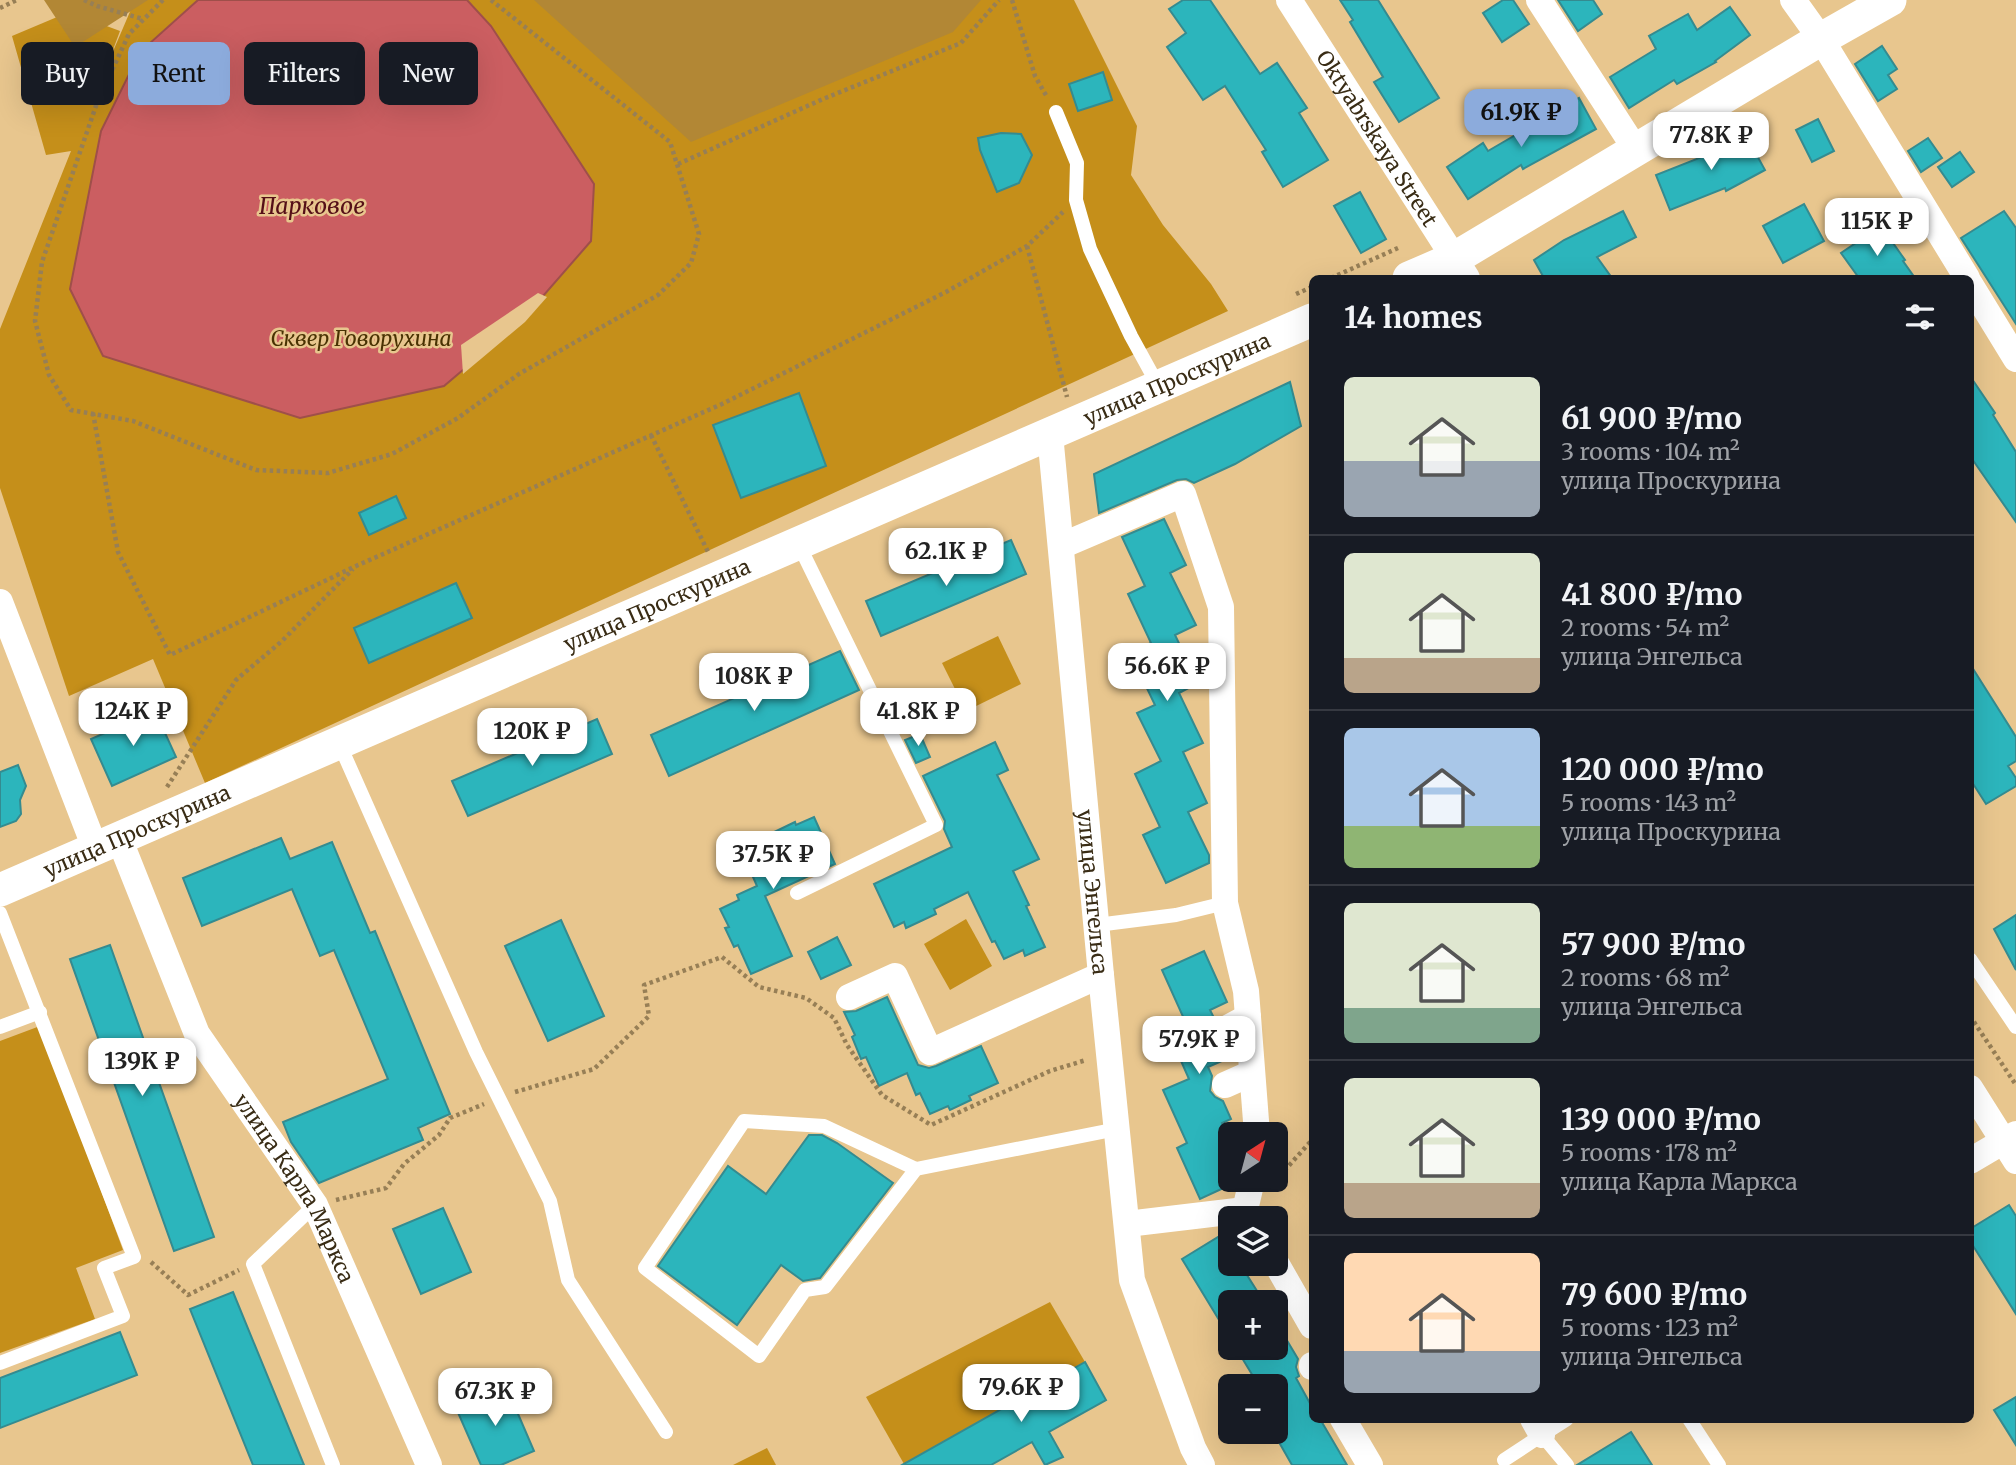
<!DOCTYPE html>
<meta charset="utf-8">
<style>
:root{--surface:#171b24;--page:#242831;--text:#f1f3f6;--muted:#9ea1a6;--line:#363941;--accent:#8cabdc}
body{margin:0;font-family:Merriweather,serif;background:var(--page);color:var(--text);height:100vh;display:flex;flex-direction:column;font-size:26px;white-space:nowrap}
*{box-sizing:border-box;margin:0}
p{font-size:23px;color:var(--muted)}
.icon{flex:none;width:38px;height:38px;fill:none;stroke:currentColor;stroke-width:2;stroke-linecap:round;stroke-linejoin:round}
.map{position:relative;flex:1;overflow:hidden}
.panel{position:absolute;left:1309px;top:275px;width:665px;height:1148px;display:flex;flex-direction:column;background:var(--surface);border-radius:10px;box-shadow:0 7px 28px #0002}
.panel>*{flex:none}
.top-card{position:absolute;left:21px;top:42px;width:665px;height:63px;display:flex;gap:14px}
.needle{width:46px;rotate:36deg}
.fabs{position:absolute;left:1218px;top:1122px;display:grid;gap:14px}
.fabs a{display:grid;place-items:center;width:70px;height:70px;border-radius:10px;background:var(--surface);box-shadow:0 7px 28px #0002;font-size:35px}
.price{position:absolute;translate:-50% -60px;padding:0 16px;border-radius:14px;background:#fff;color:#222;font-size:23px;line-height:46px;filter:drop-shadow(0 2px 4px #0008)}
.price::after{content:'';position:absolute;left:50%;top:42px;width:21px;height:16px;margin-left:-10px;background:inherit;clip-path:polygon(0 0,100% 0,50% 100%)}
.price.selected{background:var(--accent);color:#111}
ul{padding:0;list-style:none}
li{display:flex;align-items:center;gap:21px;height:175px;padding:0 35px}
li+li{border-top:2px solid var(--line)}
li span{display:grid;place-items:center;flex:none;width:196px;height:140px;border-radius:10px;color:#555}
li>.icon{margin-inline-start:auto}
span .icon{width:84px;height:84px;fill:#fffc;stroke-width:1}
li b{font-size:30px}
h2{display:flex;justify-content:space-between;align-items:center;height:84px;padding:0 35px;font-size:30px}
.pill{padding:0 24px;border-radius:10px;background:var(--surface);box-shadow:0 7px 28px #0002;font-size:24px;line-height:63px}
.pill.selected{background:var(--accent);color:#111}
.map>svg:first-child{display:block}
.green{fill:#c58f1a}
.forest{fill:#b28735}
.water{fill:#cb5e61;stroke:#9f4f4a;stroke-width:2}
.pier{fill:#e8c68e}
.building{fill:#2cb5bc;stroke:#348b90;stroke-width:2}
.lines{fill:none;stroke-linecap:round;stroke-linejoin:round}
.path{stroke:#977f56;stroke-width:4.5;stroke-dasharray:3.5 3.5;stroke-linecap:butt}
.service{stroke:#fff;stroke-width:14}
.minor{stroke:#fff;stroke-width:26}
.tertiary{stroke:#fff;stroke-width:33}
.labels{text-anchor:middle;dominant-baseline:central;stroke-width:5;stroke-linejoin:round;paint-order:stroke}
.street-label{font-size:21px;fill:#392c15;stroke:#e8c68e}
.park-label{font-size:21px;font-style:italic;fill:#493203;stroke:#e8c68e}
.water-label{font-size:23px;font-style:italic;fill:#550f17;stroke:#e8c68e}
</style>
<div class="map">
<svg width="2016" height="1465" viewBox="0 0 2016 1465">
<rect width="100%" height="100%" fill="#e8c68e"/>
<g class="green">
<polygon points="135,0 1074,0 1137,126 1131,175 1163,225 1211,284 1228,311 205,783 153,659 69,696 0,488 0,329 71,151 46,155 12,36 69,12 120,31 108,63"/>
<polygon points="998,636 1021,684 966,711 942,663"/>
<polygon points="966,919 992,966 950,990 924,944"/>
<polygon points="40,1026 123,1250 76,1268 95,1319 0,1353 0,1041"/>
<polygon points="1050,1302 1085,1362 904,1464 866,1397"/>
<polygon points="767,1448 776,1465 733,1465"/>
</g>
<g class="forest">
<polygon points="44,0 148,0 75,47"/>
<polygon points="534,0 981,0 953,32 691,142"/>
</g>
<polygon class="water" points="198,0 467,0 491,26 594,184 591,241 523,319 444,386 300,418 103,356 70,289 101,131 140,52"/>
<polygon class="pier" points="538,293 547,297 525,322 463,374 461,345"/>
<g class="building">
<polygon points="1183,0 1210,0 1260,74 1277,63 1307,108 1299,113 1328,160 1283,187 1262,152 1266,150 1225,86 1203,100 1167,47 1186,33 1169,9"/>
<polygon points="1340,0 1378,0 1439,98 1399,122 1374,82 1383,77 1350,22 1353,20"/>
<polygon points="1503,0 1513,0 1529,24 1502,42 1483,13"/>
<polygon points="1558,0 1593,0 1602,14 1578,31"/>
<polygon points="1730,7 1750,35 1715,61 1716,62 1677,84 1674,80 1629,108 1610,77 1656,49 1649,36 1688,14 1697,30"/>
<polygon points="1882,46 1897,69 1888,75 1897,89 1878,101 1855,64"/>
<polygon points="1103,72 1112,100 1078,111 1069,84"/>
<polygon points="1579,98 1596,129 1523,169 1521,165 1468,199 1447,167 1483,143 1488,151"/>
<polygon points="1818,119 1834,151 1812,162 1796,130"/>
<polygon points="1744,132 1765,170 1726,191 1725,188 1670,210 1656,175 1707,155 1706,152"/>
<polygon points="1001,133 1021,134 1032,155 1019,183 997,192 980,150 978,138"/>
<polygon points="1928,138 1942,158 1921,172 1908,151"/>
<polygon points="1960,152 1974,172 1952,187 1938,167"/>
<polygon points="1360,192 1386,239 1361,253 1334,206"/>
<polygon points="1804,204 1824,241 1783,263 1763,226"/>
<polygon points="1623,211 1636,237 1597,257 1612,278 1544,278 1534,260 1564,240"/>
<polygon points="2004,211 2016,228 2016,324 1961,238"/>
<polygon points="1881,226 1905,260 1903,261 1915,278 1859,278 1841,253"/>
<polygon points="1970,376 1995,413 1993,415 2016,452 2016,522 1970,456"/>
<polygon points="1290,382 1301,426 1235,464 1194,483 1186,479 1177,480 1099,513 1094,474"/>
<polygon points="799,393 826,466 741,498 713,425"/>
<polygon points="396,496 406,518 369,535 359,513"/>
<polygon points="1164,519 1186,565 1170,573 1196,625 1175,635 1198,683 1179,693 1203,743 1183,752 1207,803 1188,812 1209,855 1209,863 1166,883 1143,835 1160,827 1135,774 1161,761 1137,713 1155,705 1130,653 1151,643 1128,594 1145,586 1122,537"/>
<polygon points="1011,540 1026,574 881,636 866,601"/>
<polygon points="456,583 472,618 369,663 354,628"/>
<polygon points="840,651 859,690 669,776 651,735"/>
<polygon points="1970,664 2016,737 2016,761 2008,766 2016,778 2016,786 1986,804 1970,779"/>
<polygon points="155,711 176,757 112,786 91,739"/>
<polygon points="597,719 612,754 468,816 452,781"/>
<polygon points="920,734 930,757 916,763 905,740"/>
<polygon points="995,742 1008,770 997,775 1039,859 1013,871 1029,905 1026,906 1045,947 1025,956 1023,950 1004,959 995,941 992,942 968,892 934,909 936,914 906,928 904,922 894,927 874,884 952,847 944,829 945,821 923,776"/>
<polygon points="18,765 26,786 20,800 21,814 16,821 0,827 0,772"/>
<polygon points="814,817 835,864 765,896 792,956 751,974 738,945 734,947 725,928 729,927 720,909 739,900 737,895 757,886 742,852 772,839 770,834 795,822 796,825"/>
<polygon points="281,838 290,859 332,842 370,933 375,931 450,1114 418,1128 423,1140 319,1183 291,1142 283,1122 388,1079 334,950 320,956 292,889 202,926 183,878"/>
<polygon points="2016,915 2016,970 1994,929"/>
<polygon points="561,920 604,1016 548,1041 505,946"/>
<polygon points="837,937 851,965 821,979 808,952"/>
<polygon points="110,945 214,1237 174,1251 70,959"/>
<polygon points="1204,951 1227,1002 1210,1010 1214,1018 1206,1024 1204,1031 1206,1039 1212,1046 1227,1046 1231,1057 1208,1067 1212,1076 1210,1091 1215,1097 1223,1101 1231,1119 1222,1123 1230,1141 1230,1185 1200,1199 1177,1148 1187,1143 1163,1090 1189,1079 1167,1029 1185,1021 1162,970"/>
<polygon points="887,997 918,1065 929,1068 936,1066 981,1046 998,1083 969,1096 971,1100 950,1110 948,1106 930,1114 920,1093 916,1095 907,1073 879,1086 866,1057 861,1059 852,1037 855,1035 844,1012 856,1011"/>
<polygon points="809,1135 822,1135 837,1143 893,1183 820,1278 803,1281 781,1265 737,1325 658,1266 728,1166 766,1194"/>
<polygon points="2009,1205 2016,1216 2016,1314 1970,1241 1970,1229"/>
<polygon points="443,1208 471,1272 421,1294 393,1229"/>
<polygon points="1223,1234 1230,1247 1230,1264 1240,1264 1264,1302 1230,1302 1230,1338 1182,1259"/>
<polygon points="233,1292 304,1465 253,1465 190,1309"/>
<polygon points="1276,1322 1298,1359 1296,1367 1299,1376 1296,1378 1312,1407 1312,1419 1320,1419 1347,1465 1292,1465 1276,1437 1276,1386 1259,1386 1236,1348 1276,1348"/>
<polygon points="120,1332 137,1375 0,1428 0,1378"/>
<polygon points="1085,1362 1106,1400 1049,1432 1063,1457 1045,1465 1032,1442 991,1465 902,1465"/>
<polygon points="506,1386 534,1451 501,1465 481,1465 456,1408"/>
<polygon points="2016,1397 2016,1445 1994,1410"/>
<polygon points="1631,1432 1652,1465 1577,1465"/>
</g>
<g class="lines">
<g class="path">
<polyline points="84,0 97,6 143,19"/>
<polyline points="163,0 129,34 98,100 42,262 35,321 49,375 71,410 133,421 256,470 328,473 392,454 458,418 519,374 658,295 691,263 699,234 670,142 491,0"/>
<polyline points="1012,0 1035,76 1047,97"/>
<polyline points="0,8 17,0"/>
<polyline points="678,164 823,99 961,43 999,0"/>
<polyline points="1027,246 1067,397"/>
<polyline points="1331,278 1398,248"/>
<polyline points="1296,294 1312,287"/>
<polyline points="93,413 118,552 170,655 356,566 722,404 946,292 1027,246 1063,212"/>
<polyline points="651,435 709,554"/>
<polyline points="167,787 236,680 282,641 353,569"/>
<polyline points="1970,1016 2016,1085"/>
<polyline points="515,1092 594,1069 649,1016 644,985 722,957 759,987 806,998 834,1018 847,1045 882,1095 931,1125 1050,1071 1086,1060"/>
<polyline points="1275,1181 1312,1140"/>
<polyline points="336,1200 386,1188 404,1164 439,1135 450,1118 484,1104"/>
<polyline points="151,1262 188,1295 239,1270"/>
</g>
<g class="service">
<polyline points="1056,112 1077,163 1076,200 1090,249 1131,336 1159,387"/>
<polyline points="339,743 476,1052 550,1201 568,1280 666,1432"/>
<polyline points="797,893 936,825 798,543"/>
<polyline points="0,913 134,1257 104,1268 123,1316 0,1363"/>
<polyline points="1097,925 1176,915 1225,903"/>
<polyline points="1970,959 2016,1027"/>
<polyline points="0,1027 40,1012"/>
<polyline points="916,1169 824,1126 744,1121 645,1268 759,1356 805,1290 825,1287 916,1169 1117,1129"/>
<polyline points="315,1205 253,1264 333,1465"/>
<polyline points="1567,1419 1542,1435 1567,1465"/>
<polyline points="1689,1419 1719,1465"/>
<polyline points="1504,1460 1542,1435"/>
</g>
<g class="minor">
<path id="s1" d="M1289,0L1467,278"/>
<polyline points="1539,0 1636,150"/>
<polyline points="1793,0 1821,39 1967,278"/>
<polyline points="1970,284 2016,359"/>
<path id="s2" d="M1050,434L1101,975L1132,1280L1193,1448L1202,1465"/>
<polyline points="1061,546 1183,494 1221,607 1225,903 1246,991 1257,1134"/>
<polyline points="0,602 95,848"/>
<path id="s3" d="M119,838L197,1034L315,1205L429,1465"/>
<polyline points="849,997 895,976 930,1052 1101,975"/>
<polyline points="1220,1032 1248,1017"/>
<polyline points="1225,1085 1252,1073"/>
<polyline points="1970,1088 2016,1161"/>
<polyline points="1970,1161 2016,1134"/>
<polyline points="1245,1210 1252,1180"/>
<polyline points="1127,1224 1245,1210 1250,1218"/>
<polyline points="1276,1263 1312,1326"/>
<polyline points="1312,1365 1312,1367"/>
<polyline points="1343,1419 1370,1465"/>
<polyline points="1533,1419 1542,1435"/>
</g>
<g class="tertiary">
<polyline points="1409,278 1455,258 1821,39 1890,0"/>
<path id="s4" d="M0,890L1312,320"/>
</g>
</g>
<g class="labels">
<g class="street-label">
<text stroke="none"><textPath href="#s1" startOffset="164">Oktyabrskaya Street</textPath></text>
<text stroke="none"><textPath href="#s4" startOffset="1283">улица Проскурина</textPath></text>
<text stroke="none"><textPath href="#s4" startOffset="716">улица Проскурина</textPath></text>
<text stroke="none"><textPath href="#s4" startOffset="149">улица Проскурина</textPath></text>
<text stroke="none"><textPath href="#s2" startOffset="460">улица Энгельса</textPath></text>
<text stroke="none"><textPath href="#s3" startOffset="394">улица Карла Маркса</textPath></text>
</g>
<g class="park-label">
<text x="361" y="338">Сквер Говорухина</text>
</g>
<g class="water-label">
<text x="312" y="205">Парковое</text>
</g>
</g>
</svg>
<div class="fabs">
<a><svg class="needle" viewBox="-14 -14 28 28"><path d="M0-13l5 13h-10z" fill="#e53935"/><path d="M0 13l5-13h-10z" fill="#9ea1a6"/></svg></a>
<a><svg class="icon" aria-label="layers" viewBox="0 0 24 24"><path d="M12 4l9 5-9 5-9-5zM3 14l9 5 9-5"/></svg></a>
<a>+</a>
<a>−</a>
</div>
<b class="price selected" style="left:1521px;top:149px">61.9K ₽</b>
<b class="price" style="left:1711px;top:172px">77.8K ₽</b>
<b class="price" style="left:1877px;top:258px">115K ₽</b>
<b class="price" style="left:946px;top:588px">62.1K ₽</b>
<b class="price" style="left:1167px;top:703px">56.6K ₽</b>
<b class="price" style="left:754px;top:713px">108K ₽</b>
<b class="price" style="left:133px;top:748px">124K ₽</b>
<b class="price" style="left:918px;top:748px">41.8K ₽</b>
<b class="price" style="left:532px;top:768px">120K ₽</b>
<b class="price" style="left:773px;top:891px">37.5K ₽</b>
<b class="price" style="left:1199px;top:1076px">57.9K ₽</b>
<b class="price" style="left:142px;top:1098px">139K ₽</b>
<b class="price" style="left:1021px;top:1424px">79.6K ₽</b>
<b class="price" style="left:495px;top:1428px">67.3K ₽</b>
<div class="top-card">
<a class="pill">Buy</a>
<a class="pill selected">Rent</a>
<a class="pill">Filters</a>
<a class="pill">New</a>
</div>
<section class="panel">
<h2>14 homes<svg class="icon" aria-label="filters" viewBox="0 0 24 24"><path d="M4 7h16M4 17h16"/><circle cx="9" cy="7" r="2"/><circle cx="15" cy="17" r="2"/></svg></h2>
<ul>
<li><span style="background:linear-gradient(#dfe7d0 60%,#9aa5b1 0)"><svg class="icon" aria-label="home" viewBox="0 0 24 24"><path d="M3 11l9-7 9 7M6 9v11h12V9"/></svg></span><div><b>61 900 ₽/mo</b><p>3 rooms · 104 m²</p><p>улица Проскурина</p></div></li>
<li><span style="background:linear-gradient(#dfe7d0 75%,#b9a48a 0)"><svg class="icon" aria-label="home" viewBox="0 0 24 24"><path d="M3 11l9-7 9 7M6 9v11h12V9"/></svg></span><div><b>41 800 ₽/mo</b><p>2 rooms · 54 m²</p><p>улица Энгельса</p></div></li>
<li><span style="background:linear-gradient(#a9c7e8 70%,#8fb573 0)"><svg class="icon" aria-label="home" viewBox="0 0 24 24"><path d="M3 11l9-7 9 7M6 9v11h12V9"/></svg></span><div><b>120 000 ₽/mo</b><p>5 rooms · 143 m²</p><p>улица Проскурина</p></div></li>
<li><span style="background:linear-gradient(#dfe7d0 75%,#7fa58c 0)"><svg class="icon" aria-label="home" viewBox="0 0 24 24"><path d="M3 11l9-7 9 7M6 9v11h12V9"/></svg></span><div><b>57 900 ₽/mo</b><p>2 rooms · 68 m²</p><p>улица Энгельса</p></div></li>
<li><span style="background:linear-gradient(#dfe7d0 75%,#b9a48a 0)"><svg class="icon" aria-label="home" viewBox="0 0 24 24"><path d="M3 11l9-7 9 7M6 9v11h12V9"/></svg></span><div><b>139 000 ₽/mo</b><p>5 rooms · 178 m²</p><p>улица Карла Маркса</p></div></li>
<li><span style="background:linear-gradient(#ffd9b3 70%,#9aa5b1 0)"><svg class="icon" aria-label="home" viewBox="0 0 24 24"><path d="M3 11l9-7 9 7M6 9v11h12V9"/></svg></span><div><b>79 600 ₽/mo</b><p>5 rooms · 123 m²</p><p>улица Энгельса</p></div></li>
</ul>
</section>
</div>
